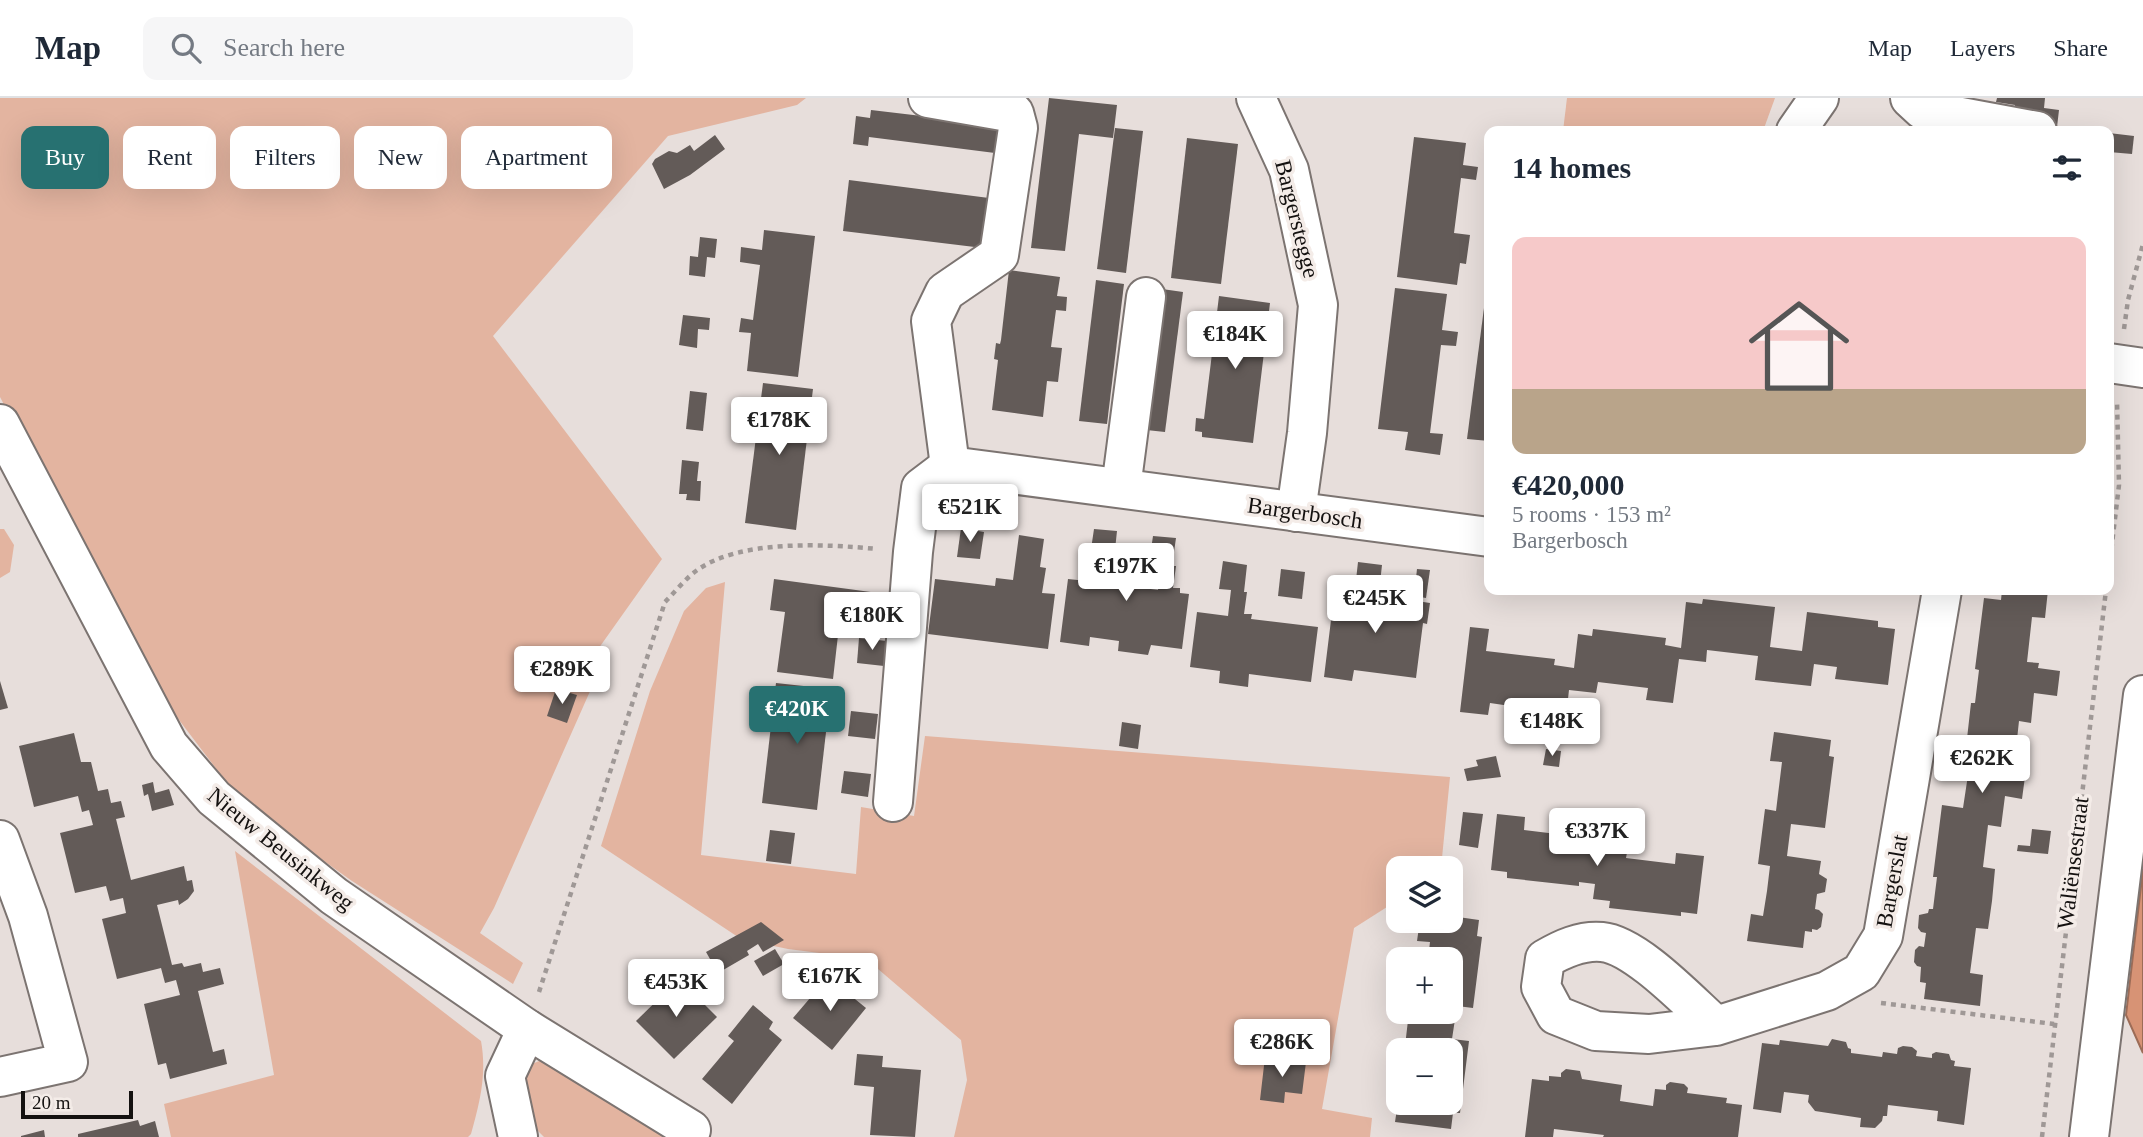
<!DOCTYPE html>
<meta charset="utf-8">
<style>
:root{--surface:#fff;--page:#f6f6f7;--text:#1f2937;--muted:#747a83;--line:#e0e1e3;--accent:#277171}
body{margin:0;font-family:"Times New Roman",serif;background:var(--page);color:var(--text);height:100vh;display:flex;flex-direction:column;font-size:26px;white-space:nowrap}
*{box-sizing:border-box;margin:0}
p{font-size:23px;color:var(--muted)}
.icon{flex:none;width:38px;height:38px;fill:none;stroke:currentColor;stroke-width:2;stroke-linecap:round;stroke-linejoin:round}
.map{position:relative;flex:1;overflow:hidden}
.sheet{position:absolute;left:1484px;top:28px;width:630px;height:469px;display:flex;flex-direction:column;background:var(--surface);border-radius:14px;box-shadow:0 7px 28px #0002}
.sheet>*{flex:none}
.guide{position:absolute;left:21px;top:28px;width:665px;height:63px;display:flex;gap:14px}
.controls{position:absolute;left:1386px;top:758px;display:grid;gap:14px}
.controls a{display:grid;place-items:center;width:77px;height:77px;border-radius:14px;background:var(--surface);box-shadow:0 7px 28px #0002;font-size:35px}
.scale{position:absolute;left:21px;bottom:18px;width:112px;box-sizing:border-box;padding-left:7px;border:4px solid #141110;border-top:0;font-size:19px;line-height:24px;white-space:nowrap;color:#141110;-webkit-text-stroke:5px #f4ece8;paint-order:stroke}
.price{position:absolute;translate:-50% -60px;padding:0 16px;border-radius:7px;background:#fff;color:#222;font-size:23px;line-height:46px;filter:drop-shadow(0 2px 4px #0008)}
.price::after{content:'';position:absolute;left:50%;top:42px;width:21px;height:16px;margin-left:-10px;background:inherit;clip-path:polygon(0 0,100% 0,50% 100%)}
.price.current{background:var(--accent);color:#fff}
ul{padding:0;list-style:none}
li{display:grid;align-content:center;gap:14px;height:371px;padding:0 28px}
li+li{border-top:2px solid var(--line)}
li span{display:grid;place-items:center;height:217px;border-radius:14px;color:#555}
li>.icon{margin-inline-start:auto}
span .icon{width:126px;height:126px;fill:#fffc;stroke-width:1}
li b{font-size:30px}
h2{display:flex;justify-content:space-between;align-items:center;height:84px;padding:0 28px;font-size:30px}
.tag{padding:0 24px;border-radius:14px;background:var(--surface);box-shadow:0 7px 28px #0002;font-size:24px;line-height:63px}
.tag.current{background:var(--accent);color:#fff}
header{display:flex;align-items:center;gap:42px;box-sizing:border-box;height:98px;padding:0 35px;background:var(--surface);border-bottom:2px solid var(--line)}
header strong{font-size:33px}
nav{display:flex;gap:38px;margin-inline-start:auto;font-size:24px}
.search{width:490px;height:63px;background:var(--page);display:flex;align-items:center;gap:18px;box-sizing:border-box;padding:0 24px;border-radius:14px;color:var(--muted);font-size:26px}
.map>svg:first-child{display:block}
.green{fill:#e3b4a0}
.water{fill:#d79375;stroke:#9c6c57;stroke-width:2}
.building{fill:#635b58}
.lines{fill:none;stroke-linecap:round;stroke-linejoin:round}
.minor-casing{stroke:#7c7471;stroke-width:42}
.path{stroke:#9f9896;stroke-width:4.5;stroke-dasharray:5 5;stroke-linecap:butt}
.minor{stroke:#fff;stroke-width:38}
.labels{text-anchor:middle;dominant-baseline:central;stroke-width:7;stroke-linejoin:round;paint-order:stroke}
.street-label{font-size:23px;fill:#141110;stroke:#f4ece8}
</style>
<header>
<strong>Map</strong>
<div class="search"><svg class="icon" aria-label="search" viewBox="0 0 24 24"><circle cx="10" cy="10" r="6"/><path d="M15 15l6 6"/></svg>Search here</div>
<nav><a>Map</a><a>Layers</a><a>Share</a></nav>
</header>
<div class="map">
<svg width="2143" height="1039" viewBox="0 0 2143 1039">
<rect width="100%" height="100%" fill="#e7dedb"/>
<g class="green">
<polygon points="0,0 806,0 797,7 668,38 493,238 662,461 579,578 591,591 494,810 480,835 523,865 513,886 352,783 269,724 227,685 176,618 124,536 0,299"/>
<polygon points="1567,0 1775,0 1763,33 1563,33"/>
<polygon points="0,431 4,431 14,447 10,474 0,480"/>
<polygon points="725,484 701,757 856,776 861,709 914,718 925,638 1450,679 1441,770 1398,770 1398,802 1354,830 1322,1011 1372,1020 1370,1039 954,1039 967,982 961,942 878,871 851,859 788,851 741,841 601,748 650,593 684,513 706,490"/>
<path d="M235,753L481,943C487,976 480,1004 471,1036L468,1039H171L164,1006L274,977Z"/>
<polygon points="544,961 676,1039 544,1039 530,1025 519,983 532,966"/>
</g>
<polygon class="water" points="2143,771 2143,955 2126,917"/>
<g class="building">
<polygon points="1049,0 1117,7 1113,40 1079,36 1065,153 1031,150"/>
<polygon points="1997,0 2045,0 2044,10 2059,12 2057,29 2013,24 2015,7 1996,4"/>
<polygon points="871,12 998,27 995,55 869,39 868,48 853,46 856,18 870,20"/>
<polygon points="1115,30 1143,33 1126,175 1097,171"/>
<polygon points="2109,35 2134,38 2132,56 2109,54"/>
<polygon points="715,37 725,51 690,77 664,91 652,66 655,61 669,53 677,55 690,47 694,53"/>
<polygon points="1414,39 1466,45 1463,67 1478,69 1476,82 1461,80 1454,135 1470,137 1466,166 1460,165 1457,187 1397,179"/>
<polygon points="1187,40 1238,46 1221,186 1171,180"/>
<polygon points="849,82 989,100 983,150 843,133"/>
<polygon points="764,132 815,138 798,279 747,273 751,235 739,234 741,220 753,222 760,167 740,164 741,149 762,152"/>
<polygon points="700,139 717,141 715,160 707,159 705,179 689,177 690,158 698,159"/>
<polygon points="1009,172 1060,179 1057,198 1067,199 1066,213 1056,212 1051,249 1062,250 1058,284 1047,283 1043,319 992,312 998,262 994,261 996,245 1000,246 1001,242"/>
<polygon points="1488,179 1489,179 1489,343 1467,341"/>
<polygon points="1096,182 1124,186 1107,326 1079,323"/>
<polygon points="1155,190 1183,194 1165,334 1137,331"/>
<polygon points="1395,190 1447,196 1442,232 1458,234 1456,248 1441,247 1430,335 1443,336 1440,357 1405,352 1408,334 1378,331"/>
<polygon points="1219,198 1270,205 1253,345 1202,339 1202,334 1195,333 1196,320 1204,321"/>
<polygon points="683,217 710,220 709,232 698,231 697,250 679,247"/>
<polygon points="763,285 813,291 796,432 745,425"/>
<polygon points="690,293 707,295 703,333 686,331"/>
<polygon points="682,362 699,364 697,383 701,383 700,403 686,402 687,396 679,396"/>
<polygon points="961,430 984,434 980,461 957,459"/>
<polygon points="1094,431 1117,433 1114,461 1117,461 1114,486 1158,492 1161,466 1149,465 1153,438 1176,440 1172,468 1176,468 1173,490 1180,490 1180,495 1189,496 1182,551 1151,547 1148,557 1118,553 1119,543 1090,539 1089,548 1060,544 1068,481 1097,484 1100,459 1090,458"/>
<polygon points="1019,437 1044,441 1040,469 1046,470 1042,495 1055,496 1048,551 928,536 935,481 995,488 996,480 1013,482"/>
<polygon points="1223,463 1247,467 1244,494 1247,494 1244,516 1252,516 1251,521 1318,529 1311,584 1249,576 1248,589 1219,585 1220,573 1190,569 1197,514 1228,518 1231,492 1219,491"/>
<polygon points="1358,464 1382,467 1379,494 1382,494 1379,520 1408,523 1410,502 1430,505 1427,526 1423,525 1416,580 1354,572 1352,583 1324,579 1332,514 1361,517 1365,492 1355,491"/>
<polygon points="1281,471 1305,474 1302,501 1278,498"/>
<polygon points="1417,471 1430,472 1426,500 1414,498"/>
<polygon points="774,481 893,497 891,508 864,505 862,513 841,511 833,581 777,574 785,514 770,512"/>
<polygon points="2002,492 2048,492 2045,520 2032,519 2027,564 2039,565 2038,570 2060,573 2057,598 2034,595 2031,625 2019,623 2014,669 2026,671 2022,701 2005,698 2001,729 1988,727 1983,769 1995,771 1992,803 1988,831 1976,830 1970,875 1983,877 1980,908 1924,901 1926,885 1920,884 1921,869 1917,868 1914,864 1915,852 1919,848 1924,849 1926,835 1921,834 1918,830 1919,817 1928,815 1929,811 1933,811 1937,779 1933,779 1942,707 1963,710 1968,677 1963,676 1971,605 1975,605 1979,572 1975,571 1984,500 2001,502"/>
<polygon points="1703,501 1775,509 1770,549 1802,553 1807,514 1878,523 1878,529 1895,531 1888,587 1835,581 1837,569 1814,566 1811,588 1755,582 1758,558 1707,552 1706,564 1679,561 1673,605 1646,602 1648,590 1598,584 1596,595 1569,592 1565,627 1538,624 1539,612 1490,605 1488,617 1460,614 1470,529 1489,531 1486,553 1555,561 1554,567 1574,570 1578,536 1592,538 1593,531 1666,540 1665,547 1681,550 1686,504 1702,506"/>
<polygon points="859,540 887,543 884,568 857,565"/>
<polygon points="0,583 8,610 0,612"/>
<polygon points="776,585 831,591 817,712 762,705"/>
<polygon points="556,591 577,597 567,625 547,618"/>
<polygon points="851,613 878,616 875,641 848,638"/>
<polygon points="1122,624 1141,627 1138,651 1119,648"/>
<polygon points="1774,634 1831,642 1829,658 1834,659 1825,730 1791,726 1787,758 1821,763 1819,776 1827,781 1825,794 1817,796 1815,811 1819,812 1823,816 1821,829 1817,832 1812,831 1812,834 1805,833 1803,850 1747,843 1751,816 1763,818 1767,793 1770,768 1758,766 1765,711 1776,713 1782,664 1770,663"/>
<polygon points="74,635 81,664 91,664 98,693 108,691 111,705 121,703 125,719 116,721 131,782 184,768 187,783 192,782 194,793 188,801 179,807 178,802 157,807 172,867 182,865 184,869 201,865 203,874 220,870 224,886 198,893 213,954 224,951 227,966 170,981 166,965 158,967 144,906 180,897 176,882 165,885 161,870 117,881 102,821 126,815 123,800 110,803 106,788 75,795 60,735 93,727 89,712 82,714 78,698 34,709 19,648"/>
<polygon points="1546,651 1561,653 1559,669 1543,667"/>
<polygon points="1496,658 1501,679 1467,683 1464,671 1478,668 1476,662"/>
<polygon points="844,673 871,676 868,699 841,695"/>
<polygon points="153,684 155,695 169,691 174,707 152,713 148,696 144,698 142,687"/>
<polygon points="1463,714 1483,716 1478,750 1459,747"/>
<polygon points="1497,716 1525,719 1524,732 1573,738 1574,725 1603,728 1601,746 1628,749 1626,760 1675,766 1676,755 1704,758 1697,816 1681,814 1681,818 1609,810 1610,803 1593,801 1595,786 1579,784 1579,788 1507,780 1507,774 1491,772"/>
<polygon points="2032,731 2051,733 2048,756 2017,753 2018,747 2030,748"/>
<polygon points="770,732 795,735 791,766 766,763"/>
<polygon points="1451,818 1479,822 1477,838 1482,839 1473,910 1457,908 1452,941 1469,943 1460,1015 1453,1015 1451,1031 1395,1024 1398,1004 1451,1004 1451,952 1417,952 1417,949 1405,948 1409,914 1451,914 1451,861 1428,861 1430,844 1417,843 1420,822 1451,822"/>
<polygon points="761,824 784,842 763,854 758,846 747,853 749,857 718,875 706,854"/>
<polygon points="775,851 784,866 763,878 754,863"/>
<polygon points="828,879 866,910 832,952 793,920"/>
<polygon points="679,881 717,919 674,961 636,923"/>
<polygon points="753,907 773,924 769,931 782,942 732,1006 702,981 734,943 728,938"/>
<polygon points="1832,941 1846,944 1848,950 1851,951 1851,955 1882,959 1883,954 1897,956 1898,950 1903,948 1912,949 1917,953 1916,958 1932,960 1932,956 1936,954 1949,956 1951,962 1955,963 1954,968 1971,970 1964,1027 1937,1023 1938,1013 1888,1007 1887,1018 1883,1018 1882,1023 1875,1030 1860,1029 1861,1020 1815,1013 1808,1004 1809,997 1784,994 1781,1015 1753,1011 1762,945 1779,947 1780,942 1828,948"/>
<polygon points="857,956 883,958 882,969 921,972 915,1039 870,1037 874,989 854,987"/>
<polygon points="1265,959 1306,964 1302,996 1285,994 1284,1005 1260,1002"/>
<polygon points="1566,971 1580,973 1582,981 1622,987 1620,1003 1653,1008 1655,991 1666,992 1666,987 1670,984 1684,986 1688,990 1687,995 1727,1000 1726,1005 1742,1007 1738,1039 1603,1039 1604,1037 1554,1031 1553,1039 1525,1039 1532,981 1549,983 1549,978 1561,979 1561,975"/>
<polygon points="138,1022 140,1028 155,1023 159,1039 78,1039 78,1036"/>
<polygon points="44,1032 45,1039 21,1039 21,1038"/>
</g>
<g class="lines">
<g class="minor-casing">
<g id="minor">
<polyline points="928,0 1014,15 1018,30 999,157 945,194 931,223 950,368"/>
<polyline points="1256,0 1289,72 1318,207 1307,335 1296,414"/>
<polyline points="1910,0 1923,12 2037,33"/>
<polyline points="1796,33 1819,0"/>
<polyline points="2109,265 2143,270"/>
<polyline points="0,326 169,648 214,700 334,798 527,931 691,1032"/>
<polyline points="1121,390 1146,199"/>
<polyline points="893,704 913,454 921,390 950,368 1489,439"/>
<polyline points="0,742 28,818 68,964 0,979"/>
<path d="M1716,928C1690,905 1636,847 1602,844C1581,842 1562,851 1545,861L1541,889L1556,917L1596,933L1649,936L1716,928L1827,893L1861,874L1883,838L1942,492"/>
<polyline points="518,1039 505,978 527,931"/>
<polyline points="2089,1039 2143,597"/>
</g>
</g>
<g class="path">
<polyline points="2124,231 2128,202 2143,146"/>
<polyline points="2109,471 2119,387 2117,302"/>
<path d="M539,894L665,504C675,494 685,481 696,473C739,441 825,446 877,451"/>
<polyline points="1881,905 2054,926"/>
<polyline points="2042,1039 2106,492"/>
</g>
<use href="#minor" class="minor"/>
</g>
<g class="labels">
<g class="street-label">
<text transform="translate(1297 121) rotate(76)">Bargerstegge</text>
<text transform="translate(1305 415) rotate(8)">Bargerbosch</text>
<text transform="translate(281 751) rotate(39)">Nieuw Beusinkweg</text>
<text transform="translate(2073 765) rotate(-83)">Waliënsestraat</text>
<text transform="translate(1892 783) rotate(-80)">Bargerslat</text>
</g>
</g>
</svg>
<div class="controls">
<a><svg class="icon" aria-label="layers" viewBox="0 0 24 24"><path d="M12 4l9 5-9 5-9-5zM3 14l9 5 9-5"/></svg></a>
<a>+</a>
<a>−</a>
</div>
<div class="scale">20 m</div>
<b class="price" style="left:1235px;top:273px">€184K</b>
<b class="price" style="left:779px;top:359px">€178K</b>
<b class="price" style="left:970px;top:446px">€521K</b>
<b class="price" style="left:1126px;top:505px">€197K</b>
<b class="price" style="left:1375px;top:537px">€245K</b>
<b class="price" style="left:872px;top:554px">€180K</b>
<b class="price" style="left:562px;top:608px">€289K</b>
<b class="price current" style="left:797px;top:648px">€420K</b>
<b class="price" style="left:1552px;top:660px">€148K</b>
<b class="price" style="left:1982px;top:697px">€262K</b>
<b class="price" style="left:1597px;top:770px">€337K</b>
<b class="price" style="left:830px;top:915px">€167K</b>
<b class="price" style="left:676px;top:921px">€453K</b>
<b class="price" style="left:1282px;top:981px">€286K</b>
<div class="guide">
<a class="tag current">Buy</a>
<a class="tag">Rent</a>
<a class="tag">Filters</a>
<a class="tag">New</a>
<a class="tag">Apartment</a>
</div>
<section class="sheet">
<h2>14 homes<svg class="icon" aria-label="filters" viewBox="0 0 24 24"><path d="M4 7h16M4 17h16"/><circle cx="9" cy="7" r="2"/><circle cx="15" cy="17" r="2"/></svg></h2>
<ul>
<li><span style="background:linear-gradient(#f6c9c9 70%,#b9a48a 0)"><svg class="icon" aria-label="home" viewBox="0 0 24 24"><path d="M3 11l9-7 9 7M6 9v11h12V9"/></svg></span><div><b>€420,000</b><p>5 rooms · 153 m²</p><p>Bargerbosch</p></div></li>
</ul>
</section>
</div>
